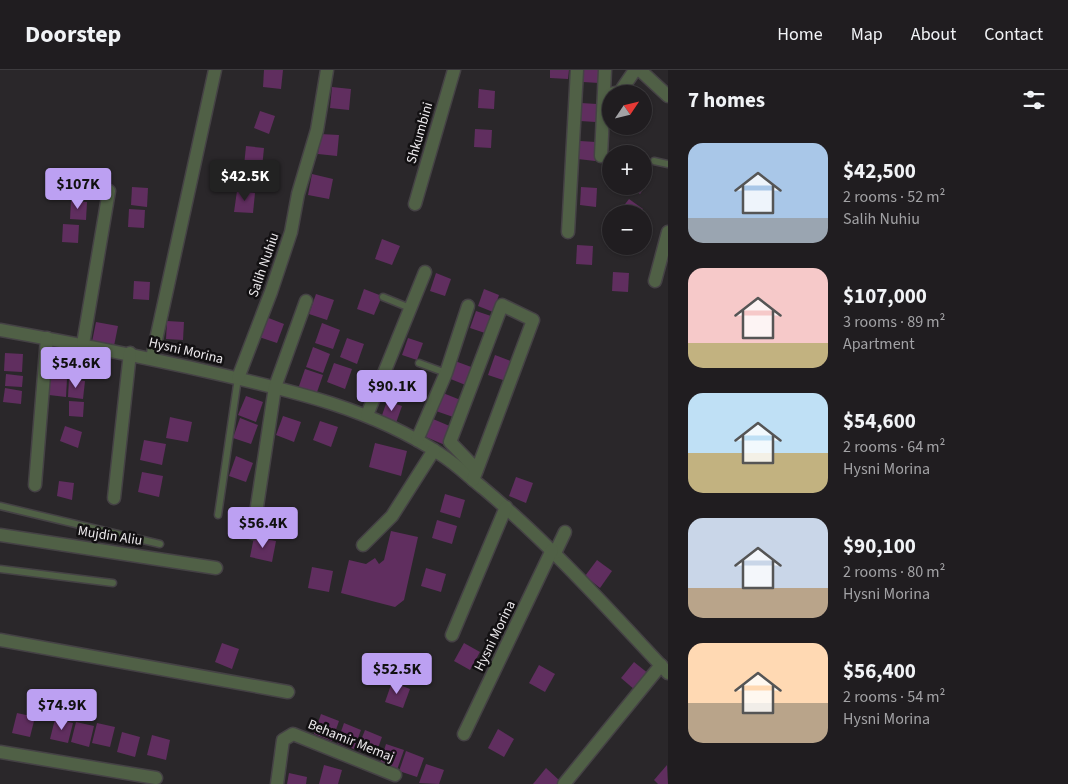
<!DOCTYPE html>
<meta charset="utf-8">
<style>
:root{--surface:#201d20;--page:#282629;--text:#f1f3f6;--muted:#a2a2a5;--line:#3d3b3e;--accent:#bca0f2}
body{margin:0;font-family:"Source Sans 3",sans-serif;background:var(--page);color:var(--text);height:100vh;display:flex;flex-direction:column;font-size:19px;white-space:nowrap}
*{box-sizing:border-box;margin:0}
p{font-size:16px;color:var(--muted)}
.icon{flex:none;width:28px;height:28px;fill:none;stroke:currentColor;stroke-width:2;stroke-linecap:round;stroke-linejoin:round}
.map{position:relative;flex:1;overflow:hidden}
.side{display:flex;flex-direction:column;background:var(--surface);width:400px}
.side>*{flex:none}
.needle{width:32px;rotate:55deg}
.tools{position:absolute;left:602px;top:15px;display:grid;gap:10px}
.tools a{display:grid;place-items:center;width:50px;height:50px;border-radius:50%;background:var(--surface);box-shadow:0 1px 4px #0004,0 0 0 1px var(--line);font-size:25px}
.price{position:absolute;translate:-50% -42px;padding:0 11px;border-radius:5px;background:var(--accent);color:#111;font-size:16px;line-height:32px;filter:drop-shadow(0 1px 2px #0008)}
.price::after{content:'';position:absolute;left:50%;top:30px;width:15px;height:11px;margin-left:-8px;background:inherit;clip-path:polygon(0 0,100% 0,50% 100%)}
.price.active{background:#222;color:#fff}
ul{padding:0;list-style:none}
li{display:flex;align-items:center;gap:15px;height:125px;padding:0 20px}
li span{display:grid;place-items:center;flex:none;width:140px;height:100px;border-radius:15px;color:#555}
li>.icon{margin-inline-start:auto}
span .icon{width:60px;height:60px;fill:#fffc;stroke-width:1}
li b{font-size:21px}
h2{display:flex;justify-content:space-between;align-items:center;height:60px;padding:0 20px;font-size:21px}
header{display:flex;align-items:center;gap:30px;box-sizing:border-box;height:70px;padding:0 25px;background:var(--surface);border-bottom:1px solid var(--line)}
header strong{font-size:24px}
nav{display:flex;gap:28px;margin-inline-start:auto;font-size:18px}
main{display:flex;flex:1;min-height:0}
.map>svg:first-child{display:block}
.building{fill:#602e5f}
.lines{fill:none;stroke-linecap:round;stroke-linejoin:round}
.service-casing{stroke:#454245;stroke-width:9}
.minor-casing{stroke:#454245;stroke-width:15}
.service{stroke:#506046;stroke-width:6}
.minor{stroke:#506046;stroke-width:12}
.labels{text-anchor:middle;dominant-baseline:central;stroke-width:5;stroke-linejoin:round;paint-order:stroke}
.street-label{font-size:14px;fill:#edeaed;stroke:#121012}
</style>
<header>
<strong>Doorstep</strong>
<nav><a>Home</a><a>Map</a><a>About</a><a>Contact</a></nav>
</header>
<main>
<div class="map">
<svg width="668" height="714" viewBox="0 0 668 714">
<rect width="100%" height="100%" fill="#2a272a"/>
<g class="building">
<polygon points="264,0 283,0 281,19 263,17"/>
<polygon points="550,0 569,0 568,9 550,8"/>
<polygon points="583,0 600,0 599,13 583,12"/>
<polygon points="332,17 351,19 349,40 330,38"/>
<polygon points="479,19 495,21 494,39 478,38"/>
<polygon points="581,33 597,34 596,52 580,51"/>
<polygon points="260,41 275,46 269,64 254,58"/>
<polygon points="475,59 492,60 491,78 474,77"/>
<polygon points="320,64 339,65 337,86 318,84"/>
<polygon points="580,71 596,72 595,91 578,89"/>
<polygon points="246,76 264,78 262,98 244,96"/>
<polygon points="312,104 333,109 329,129 308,125"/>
<polygon points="644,106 650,110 640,124 630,116 644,116"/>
<polygon points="132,117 148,118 147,137 131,135"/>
<polygon points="581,117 597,118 596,137 580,135"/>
<polygon points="237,121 255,123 253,143 234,142"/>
<polygon points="629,129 643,139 640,144 619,142"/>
<polygon points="71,131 87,132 86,150 70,149"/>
<polygon points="129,139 145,140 144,158 128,157"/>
<polygon points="63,154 79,155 78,173 62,172"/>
<polygon points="382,169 400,176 392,195 375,189"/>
<polygon points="577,175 593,176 592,195 576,194"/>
<polygon points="613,202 629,203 628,222 612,221"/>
<polygon points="436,203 451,209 445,226 430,221"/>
<polygon points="134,211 150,212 149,230 133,229"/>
<polygon points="364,219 382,226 374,245 357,239"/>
<polygon points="484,219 499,225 493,242 478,236"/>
<polygon points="316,224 334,230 327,250 309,244"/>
<polygon points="476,241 491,246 485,263 470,258"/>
<polygon points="266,247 284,254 277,273 259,267"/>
<polygon points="167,251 184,252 183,270 166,269"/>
<polygon points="96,252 118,256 114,276 92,272"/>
<polygon points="322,253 340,260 333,279 315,273"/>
<polygon points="347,268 364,274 357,294 340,287"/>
<polygon points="408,268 423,273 417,290 402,285"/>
<polygon points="313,277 330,284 323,303 306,297"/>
<polygon points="5,283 23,284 22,302 4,301"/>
<polygon points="495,285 513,292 506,311 488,305"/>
<polygon points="455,291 474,298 468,316 448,308"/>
<polygon points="334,293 352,299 345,319 327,312"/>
<polygon points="305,299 323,305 316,325 298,319"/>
<polygon points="6,304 23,306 22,317 5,316"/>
<polygon points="50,308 67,309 66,327 49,325"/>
<polygon points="69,309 85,311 83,329 68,327"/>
<polygon points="5,318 22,321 21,334 3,332"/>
<polygon points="443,323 463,331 456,348 436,341"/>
<polygon points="246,326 263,332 256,352 238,345"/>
<polygon points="69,331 84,332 83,347 69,346"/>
<polygon points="387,331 402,336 396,353 381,348"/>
<polygon points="283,346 301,352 294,372 276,365"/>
<polygon points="170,347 192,352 188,372 166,368"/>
<polygon points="240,348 258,355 251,374 233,368"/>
<polygon points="433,349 452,357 445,375 426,367"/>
<polygon points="320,351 338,357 331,377 313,370"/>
<polygon points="65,356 82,362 78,378 60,371"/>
<polygon points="144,370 166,374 162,395 140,390"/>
<polygon points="375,373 407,381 401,406 369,397"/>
<polygon points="236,386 253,393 246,412 229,406"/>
<polygon points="142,402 163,406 159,427 138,422"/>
<polygon points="516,407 533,413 526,433 509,426"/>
<polygon points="59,411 74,413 72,430 57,426"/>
<polygon points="445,424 465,430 460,448 440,442"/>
<polygon points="437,450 457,456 452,474 432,468"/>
<polygon points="391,461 418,467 404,530 395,537 341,523 349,490 366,494 375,488 379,494 384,490"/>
<polygon points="254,467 276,471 272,492 250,487"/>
<polygon points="597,490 612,501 600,518 585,506"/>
<polygon points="312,497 333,501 329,522 308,518"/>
<polygon points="426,498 446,504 441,522 421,516"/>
<polygon points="222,573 239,579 232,599 215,592"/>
<polygon points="464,573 480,582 470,600 454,591"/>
<polygon points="634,592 649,604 635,620 621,608"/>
<polygon points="539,595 555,604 545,622 529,613"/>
<polygon points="392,612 410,619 403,638 385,632"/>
<polygon points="17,643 35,647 30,667 12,663"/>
<polygon points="321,644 339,651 332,671 314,664"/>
<polygon points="55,649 73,653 68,673 50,669"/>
<polygon points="76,652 94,656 89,677 71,672"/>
<polygon points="97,653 115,657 110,677 92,673"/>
<polygon points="344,653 361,660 354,679 337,673"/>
<polygon points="498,659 514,669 504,687 488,678"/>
<polygon points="365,660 382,667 375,686 357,680"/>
<polygon points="122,662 140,667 135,687 117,682"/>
<polygon points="152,665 170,670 166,690 147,685"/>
<polygon points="386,674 404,680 397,700 380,693"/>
<polygon points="406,681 424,688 417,707 399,701"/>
<polygon points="426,694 444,700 439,714 419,713"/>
<polygon points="324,695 342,700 338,714 319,714"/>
<polygon points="667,695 668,714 658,714 654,710"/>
<polygon points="546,698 560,711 557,714 533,714"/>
<polygon points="289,703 307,707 306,714 287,714"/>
</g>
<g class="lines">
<g class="service-casing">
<g id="service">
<polyline points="654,91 668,94"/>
<polyline points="383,227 410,238"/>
<polyline points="419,293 446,303"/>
<polyline points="0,436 160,474"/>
<polyline points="218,445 238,308"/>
<polyline points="0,499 113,513"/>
</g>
</g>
<g class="minor-casing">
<g id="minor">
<polyline points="640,0 668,26"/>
<polyline points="605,25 620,22 635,0"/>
<polyline points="601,86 605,0"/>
<polyline points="415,134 454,0"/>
<polyline points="568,162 577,0"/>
<polyline points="655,211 668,162"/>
<path d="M0,260C72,273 143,287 214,303C293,321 372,339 440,384C456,394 469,407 483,418C550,474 608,539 668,603"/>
<polyline points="83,274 109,121"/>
<polyline points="152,288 215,0"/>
<polyline points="238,308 271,222 291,162 298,124 317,60 327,0"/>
<polyline points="367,345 425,202"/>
<polyline points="417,370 446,303 468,236"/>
<polyline points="473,410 477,400 533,250 502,235 450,372 477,400"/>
<polyline points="35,415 47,268"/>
<polyline points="114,428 130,283"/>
<polyline points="253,463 275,317 306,231"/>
<polyline points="0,465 216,498"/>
<polyline points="363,475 392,446 434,380"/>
<polyline points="555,483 565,462"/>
<polyline points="452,565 506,437"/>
<polyline points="0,570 288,622"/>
<polyline points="464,664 552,480"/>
<polyline points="0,682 156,708"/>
<polyline points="277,714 283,670 293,664 395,705"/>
<polyline points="564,714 661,595"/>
</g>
</g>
<use href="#service" class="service"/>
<use href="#minor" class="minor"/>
</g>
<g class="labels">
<g class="street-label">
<text transform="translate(420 63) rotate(-74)">Shkumbini</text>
<text transform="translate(264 195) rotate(-71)">Salih Nuhiu</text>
<text transform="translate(186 281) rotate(13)">Hysni Morina</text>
<text transform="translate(110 466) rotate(9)">Mujdin Aliu</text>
<text transform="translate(495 566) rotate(-64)">Hysni Morina</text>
<text transform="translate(351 671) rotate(22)">Behamir Memaj</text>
</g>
</g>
</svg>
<div class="tools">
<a><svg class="needle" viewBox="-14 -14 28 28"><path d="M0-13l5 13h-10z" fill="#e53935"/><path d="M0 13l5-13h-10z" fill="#a2a2a5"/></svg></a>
<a>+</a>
<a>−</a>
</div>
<b class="price active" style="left:245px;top:132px">$42.5K</b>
<b class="price" style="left:78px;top:140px">$107K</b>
<b class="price" style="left:76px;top:319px">$54.6K</b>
<b class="price" style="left:392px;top:342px">$90.1K</b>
<b class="price" style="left:263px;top:479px">$56.4K</b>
<b class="price" style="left:397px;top:625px">$52.5K</b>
<b class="price" style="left:62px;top:661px">$74.9K</b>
</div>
<section class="side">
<h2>7 homes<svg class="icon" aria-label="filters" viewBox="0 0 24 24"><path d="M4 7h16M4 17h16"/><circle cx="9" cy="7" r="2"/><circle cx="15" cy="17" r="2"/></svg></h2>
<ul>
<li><span style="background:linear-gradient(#a9c7e8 75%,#9aa5b1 0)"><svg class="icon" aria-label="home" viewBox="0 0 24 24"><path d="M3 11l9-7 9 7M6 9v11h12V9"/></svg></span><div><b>$42,500</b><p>2 rooms · 52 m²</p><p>Salih Nuhiu</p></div></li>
<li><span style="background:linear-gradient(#f6c9c9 75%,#c2b280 0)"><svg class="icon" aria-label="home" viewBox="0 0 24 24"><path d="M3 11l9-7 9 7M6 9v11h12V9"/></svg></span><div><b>$107,000</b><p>3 rooms · 89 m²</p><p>Apartment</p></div></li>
<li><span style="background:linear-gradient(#bfe0f5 60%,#c2b280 0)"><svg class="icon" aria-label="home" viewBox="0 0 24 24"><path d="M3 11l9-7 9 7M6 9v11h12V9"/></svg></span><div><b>$54,600</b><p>2 rooms · 64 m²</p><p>Hysni Morina</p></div></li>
<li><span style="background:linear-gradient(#c9d6e8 70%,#b9a48a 0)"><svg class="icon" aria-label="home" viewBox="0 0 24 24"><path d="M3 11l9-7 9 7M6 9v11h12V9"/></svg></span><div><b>$90,100</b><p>2 rooms · 80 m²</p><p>Hysni Morina</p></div></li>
<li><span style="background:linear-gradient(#ffd9b3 60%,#b9a48a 0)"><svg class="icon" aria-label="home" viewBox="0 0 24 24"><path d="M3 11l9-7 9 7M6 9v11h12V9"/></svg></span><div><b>$56,400</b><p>2 rooms · 54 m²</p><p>Hysni Morina</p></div></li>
</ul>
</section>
</main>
